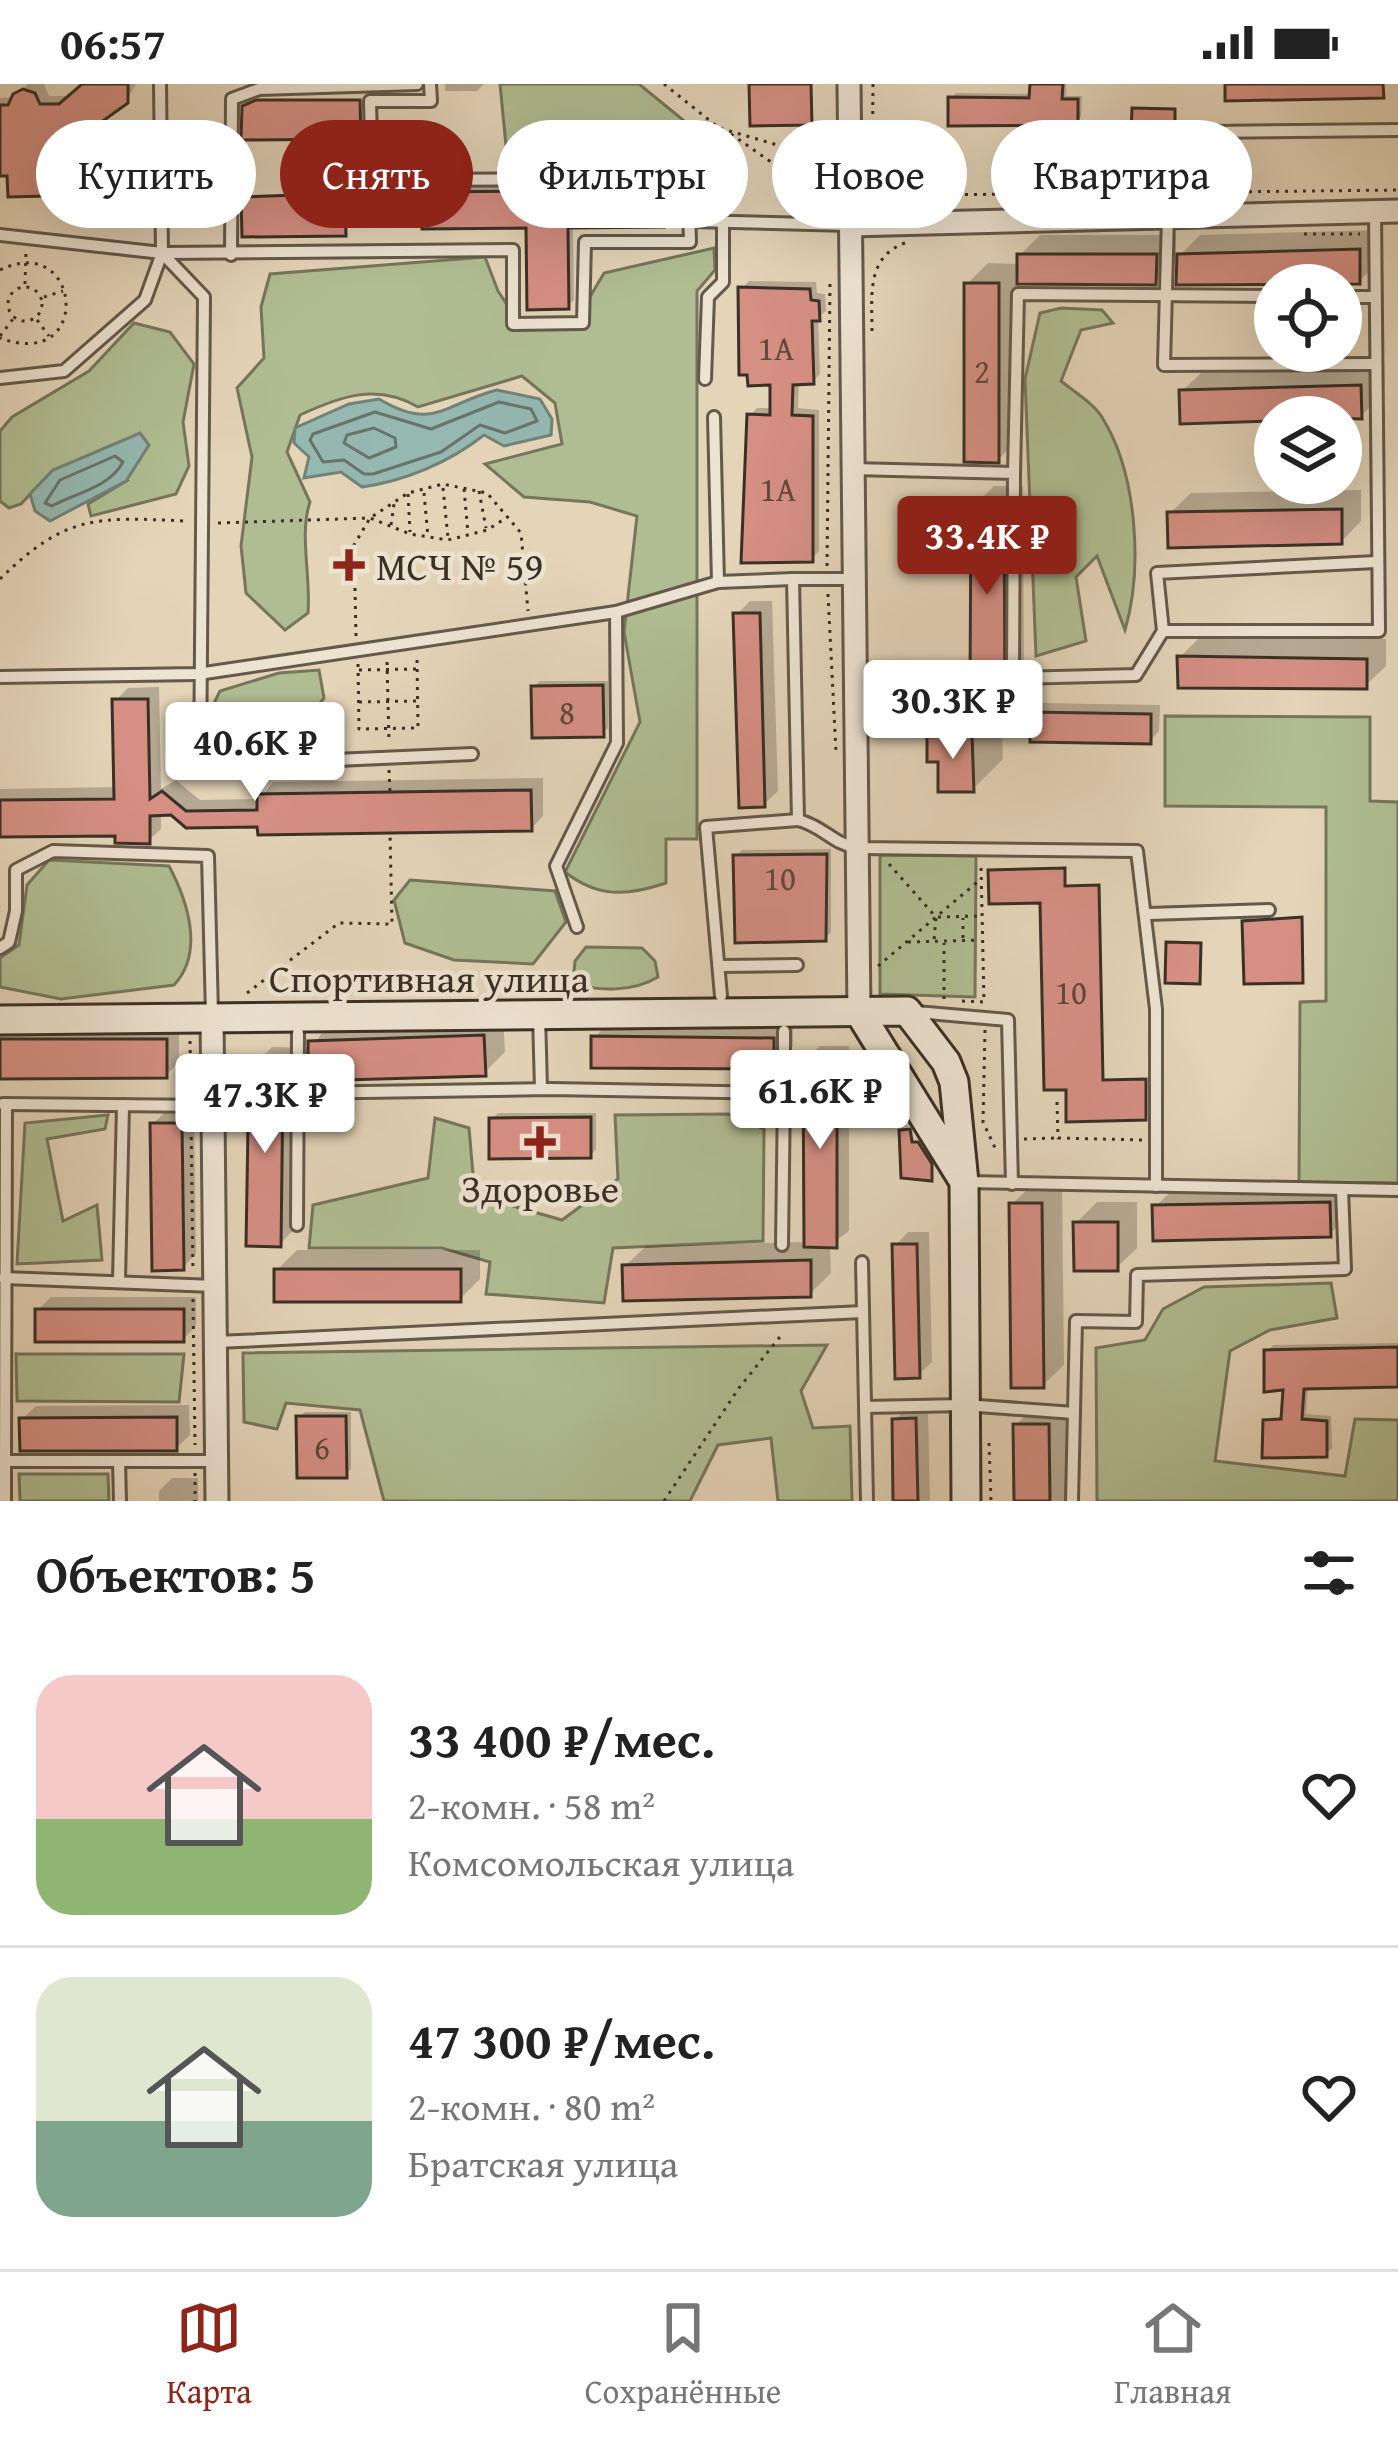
<!DOCTYPE html>
<html lang="ru">
<meta charset="utf-8">
<style>
:root{--surface:#fff;--page:#f2f2f2;--text:#222;--muted:#767676;--line:#e0e0e0;--accent:#8f2418}
body{margin:0;font-family:"Gentium Book Plus",serif;background:var(--page);color:var(--text);height:100vh;display:flex;flex-direction:column;font-size:45px;white-space:nowrap}
*{box-sizing:border-box;margin:0}
p{font-size:39px;color:var(--muted)}
.icon{flex:none;width:66px;height:66px;fill:none;stroke:currentColor;stroke-width:2;stroke-linecap:round;stroke-linejoin:round}
.map{position:relative;height:1417px;overflow:hidden}
.sheet{display:flex;flex-direction:column;background:var(--surface);flex:1}
.sheet>*{flex:none}
.guide{position:absolute;left:36px;top:36px;width:1326px;height:108px;display:flex;gap:24px}
.tools{position:absolute;left:1254px;top:180px;display:grid;gap:24px}
.tools a{display:grid;place-items:center;width:108px;height:108px;border-radius:50%;background:var(--surface);box-shadow:0 12px 48px #0002;font-size:60px}
.price{position:absolute;translate:-50% -102px;padding:0 27px;border-radius:12px;background:#fff;color:#222;font-size:39px;line-height:78px;filter:drop-shadow(0 3px 6px #0008)}
.price::after{content:'';position:absolute;left:50%;top:72px;width:36px;height:27px;margin-left:-18px;background:inherit;clip-path:polygon(0 0,100% 0,50% 100%)}
.price.on{background:var(--accent);color:#fff}
ul{padding:0;list-style:none}
li{display:flex;align-items:center;gap:36px;height:300px;padding:0 36px}
li+li{border-top:3px solid var(--line)}
li span{display:grid;place-items:center;flex:none;width:336px;height:240px;border-radius:36px;color:#555}
li>.icon{margin-inline-start:auto}
span .icon{width:144px;height:144px;fill:#fffc;stroke-width:1}
li b{font-size:51px}
h2{display:flex;justify-content:space-between;align-items:center;height:144px;padding:0 36px;font-size:51px}
.chip{padding:0 42px;border-radius:54px;background:var(--surface);box-shadow:0 12px 48px #0002;font-size:42px;line-height:108px}
.chip.on{background:var(--accent);color:#fff}
.status{display:flex;justify-content:space-between;align-items:center;height:84px;padding:0 60px;background:var(--surface);direction:ltr}
.status svg{height:33px;fill:currentColor}
.tabs{display:flex;justify-content:space-around;align-items:center;height:168px;border-top:3px solid var(--line);background:var(--surface);font-size:33px;color:var(--muted)}
.tabs a{display:grid;justify-items:center;gap:6px}
.tabs .on{color:var(--accent)}
.map>svg:first-child{display:block}
.green{fill:#b0bd92;stroke:#75765c;stroke-width:3}
.water{fill:#95b8b1;stroke:#718279;stroke-width:3}
.shadow{fill:#0003}
.lines{fill:none;stroke-linecap:round;stroke-linejoin:round}
.shore{stroke:#68746b;stroke-width:3}
.building{fill:#d58f83;stroke:#3a3025;stroke-width:3}
.lane-casing{stroke:#64594a;stroke-width:16}
.street-casing{stroke:#64594a;stroke-width:27}
.secondary-casing{stroke:#3a3025;stroke-width:33}
.path{stroke:#3a3025;stroke-width:3;stroke-dasharray:3 6;stroke-linecap:butt}
.lane{stroke:#ede3d1;stroke-width:10}
.street{stroke:#ede3d1;stroke-width:21}
.secondary{stroke:#ede3d1;stroke-width:27}
.poi-dot{fill:#8f2418;stroke:#ede3d1;stroke-width:4.5}
.labels{text-anchor:middle;dominant-baseline:central;stroke-width:9;stroke-linejoin:round;paint-order:stroke}
.number-label{font-size:33px;fill:#61483c}
.poi-label{font-size:39px;fill:#3a3025;stroke:#ede3d1;text-anchor:start}
.street-label{font-size:39px;fill:#3a3025;stroke:#ede3d1}
</style>
<div class="status"><b>06:57</b><svg viewBox="0 0 49 12"><path d="M0 12V9h3v3zM5 12V6h3v6zM10 12V3h3v9zM15 12V0h3v12zM26 1h20v11H26zM47 4h2v5h-2z"/></svg></div>
<div class="map">
<svg width="1398" height="1417" viewBox="0 0 1398 1417">
<rect width="100%" height="100%" fill="#e4d4b8"/>
<filter id="stains"><feTurbulence type="fractalNoise" baseFrequency=".00167" numOctaves="4"/><feColorMatrix values="0 0 0 0 .2 0 0 0 0 .09 0 0 0 0 .02 0 0 0 .5 -.17"/></filter>
<radialGradient id="worn" r=".72"><stop offset=".6" stop-color="#630" stop-opacity="0"/><stop offset="1" stop-color="#630" stop-opacity=".3"/></radialGradient>
<g class="green">
<polygon points="500,0 639,0 726,71 557,82 506,62"/>
<path d="M714,164L715,186L697,207V755H666V799C627,812 598,814 565,788L640,638L624,548L637,432L590,418L524,413L485,380L562,360L555,319L522,292L418,323C377,299 341,312 300,331L287,368L310,418C299,451 311,491 308,529L285,546L246,509L241,462L252,373L237,304L264,274L261,223L270,190L485,173L498,207L521,242L574,240L604,189Z"/>
<path d="M1061,224L1102,226L1113,239L1081,246L1061,297C1074,308 1095,320 1103,335C1137,390 1143,485 1125,546L1097,472L1076,493L1086,557L1036,572L1025,295L1040,229Z"/>
<polygon points="134,239 170,248 194,280 183,338 189,382 176,410 91,432 88,420 126,397 53,386 21,420 9,424 0,417 0,347 12,333 89,287"/>
<polygon points="319,586 324,614 278,669 231,671 215,663 210,627 220,607 279,589"/>
<polygon points="1165,632 1370,633 1370,717 1398,718 1398,1099 1299,1098 1300,918 1326,917 1326,723 1165,722"/>
<polygon points="880,771 976,772 975,913 880,910"/>
<path d="M49,776L169,782C187,816 205,868 174,901L61,915L0,903V874L19,861L27,801Z"/>
<polygon points="410,796 555,807 566,838 533,880 454,876 405,859 394,816"/>
<path d="M586,863L642,864L655,877L658,893C635,907 598,909 573,898L575,877Z"/>
<polygon points="728,1030 764,1045 763,1157 613,1164 604,1219 486,1210 490,1178 442,1164 309,1164 313,1121 428,1094 435,1034 469,1044 474,1102 513,1122 562,1136 618,1095 615,1031"/>
<polygon points="108,1031 105,1045 47,1055 63,1137 97,1121 102,1176 17,1180 25,1039"/>
<polygon points="1331,1199 1337,1234 1270,1246 1230,1267 1215,1377 1345,1392 1355,1335 1398,1336 1398,1417 1097,1417 1096,1264 1145,1256 1163,1225 1204,1203"/>
<polygon points="827,1261 801,1307 813,1344 850,1342 852,1417 778,1417 771,1354 718,1361 690,1417 384,1417 360,1326 286,1319 277,1345 244,1338 243,1269"/>
<polygon points="16,1270 184,1270 179,1318 17,1317"/>
<polygon points="19,1390 108,1390 109,1417 20,1417"/>
</g>
<g class="water">
<path d="M497,306L540,315L552,335L551,351L504,362L484,351C450,378 405,397 362,403L341,388L304,394L309,373L294,359L295,344L349,320L379,315C434,348 445,319 497,306Z"/>
<polygon points="140,349 149,361 126,397 50,437 35,427 30,410 53,386"/>
</g>
<g class="shadow">
<polygon points="28,0 44,0 49,12 71,12 85,0 136,0 126,17 102,34 102,55 138,79 138,92 109,124 55,82 56,99 46,109 9,72 0,80 0,14 14,13"/>
<polygon points="445,0 484,0 477,7 445,7"/>
<polygon points="1033,0 1066,0 1066,12 1082,12 1081,33 1077,38 951,14 956,9 1033,10"/>
<polygon points="361,15 360,52 247,21 261,16"/>
<polygon points="668,102 669,134 663,140 573,141 574,216 568,222 529,141 424,109 430,103"/>
<polygon points="346,110 345,149 244,114 246,112"/>
<polygon points="1379,146 1380,177 1359,197 1180,174 1155,198 1019,197 1018,355 998,376 967,200 988,179 1020,180 1020,171 1040,151 1176,151 1176,175 1200,151"/>
<polygon points="749,197 816,198 817,209 825,210 826,227 818,234 820,290 813,297 799,298 798,324 819,326 819,467 812,475 750,331 757,324 773,324 773,298 741,205"/>
<polygon points="1381,282 1381,312 1361,332 1275,334 1182,307 1203,287"/>
<polygon points="994,402 1023,402 1024,582 1004,602 974,422"/>
<polygon points="1361,406 1361,437 1341,458 1170,429 1191,409"/>
<polygon points="750,517 772,517 778,707 764,720 736,531"/>
<polygon points="1200,553 1386,555 1386,582 1365,602 1180,573"/>
<polygon points="540,597 608,597 608,644 602,650 534,603"/>
<polygon points="159,603 161,705 176,696 200,716 260,715 273,698 543,694 543,732 531,745 260,740 161,728 161,745 148,757 118,749 0,750 0,705 117,703 116,616 128,604"/>
<polygon points="1043,619 1160,621 1159,647 1150,657 1033,629"/>
<polygon points="1001,623 1003,675 973,705 941,675 930,654 961,624"/>
<polygon points="831,765 831,848 825,854 736,772 742,766"/>
<polygon points="1066,784 1066,801 1100,800 1104,995 1147,994 1145,1033 1069,1003 1043,816 991,787"/>
<polygon points="1303,832 1304,894 1302,897 1245,838"/>
<polygon points="503,932 505,968 484,989 311,971 302,980 300,1139 280,1160 252,984 272,963 311,964 331,937"/>
<polygon points="614,933 793,935 793,962 773,982 594,954"/>
<polygon points="0,943 179,943 179,978 166,991 0,992"/>
<polygon points="820,962 849,962 849,1147 830,1161 831,1189 810,1210 625,1182 646,1162 807,1158 806,975"/>
<polygon points="166,1027 194,1027 196,1170 183,1183 153,1040"/>
<polygon points="498,1029 596,1029 596,1066 590,1071 492,1035"/>
<polygon points="912,1044 914,1057 920,1057 933,1077 931,1094 902,1047"/>
<polygon points="1350,1098 1350,1129 1330,1150 1155,1123 1176,1102"/>
<polygon points="1062,1099 1064,1281 1043,1301 1012,1120 1033,1100"/>
<polygon points="1097,1118 1137,1118 1137,1164 1116,1184 1076,1139"/>
<polygon points="908,1148 929,1148 932,1278 918,1291 895,1162"/>
<polygon points="297,1166 480,1166 480,1195 460,1215 277,1186"/>
<polygon points="51,1213 196,1213 196,1242 183,1255 38,1226"/>
<polygon points="1398,1259 1398,1300 1308,1302 1306,1330 1331,1332 1332,1364 1326,1370 1266,1338 1284,1331 1287,1302 1268,1267 1273,1261"/>
<polygon points="189,1321 190,1351 176,1364 22,1335 36,1322"/>
<polygon points="1036,1321 1068,1321 1069,1417 1017,1417 1016,1341"/>
<polygon points="928,1322 930,1417 896,1417 895,1336 908,1323"/>
<polygon points="305,1328 351,1328 351,1385 345,1391 299,1334"/>
<polygon points="172,1394 198,1394 198,1417 159,1417 159,1407"/>
</g>
<g class="lines">
<g class="shore">
<polygon points="499,318 531,325 537,337 505,349 480,341 441,368 373,390 364,390 344,376 323,378 310,356 313,350 375,328 431,345"/>
<polygon points="374,344 395,354 396,363 369,374 344,359 347,351"/>
<path d="M115,372L123,378C110,403 76,409 52,422L45,419L60,396Z"/>
</g>
</g>
<g class="building">
<polygon points="82,0 128,0 128,19 93,44 94,65 113,82 130,88 130,104 116,112 110,126 94,127 86,110 47,79 47,112 8,113 7,92 0,92 0,21 8,21 13,10 23,5 35,9 40,20 59,20"/>
<polygon points="749,0 811,0 812,41 750,42"/>
<polygon points="1030,0 1063,0 1062,15 1078,15 1078,41 948,42 948,13 1029,14"/>
<polygon points="1225,0 1383,0 1384,14 1225,17"/>
<polygon points="256,16 360,16 361,55 241,56 242,22"/>
<polygon points="1132,24 1175,25 1175,49 1131,48"/>
<polygon points="663,106 664,143 568,144 569,225 527,226 526,144 422,145 421,108"/>
<polygon points="298,111 345,111 346,152 242,153 241,113"/>
<polygon points="1360,165 1360,200 1176,201 1177,170"/>
<polygon points="1017,170 1157,170 1156,201 1017,200"/>
<polygon points="964,199 999,199 999,379 964,378"/>
<polygon points="738,203 810,205 811,216 819,217 820,237 812,237 814,300 793,301 792,331 813,332 813,478 741,479 747,330 770,331 770,301 748,302 747,291 739,291"/>
<polygon points="1361,301 1362,335 1275,333 1275,337 1180,340 1179,306"/>
<polygon points="971,421 1004,421 1005,605 970,605"/>
<polygon points="1342,425 1342,460 1168,464 1167,428"/>
<polygon points="733,529 760,529 765,723 739,724"/>
<polygon points="1177,572 1367,575 1367,605 1178,604"/>
<polygon points="603,601 604,653 532,654 531,602"/>
<polygon points="112,615 148,615 150,715 162,707 186,727 257,726 257,710 531,706 532,747 258,751 257,743 186,744 171,731 150,732 150,760 115,759 115,752 0,753 0,716 114,715"/>
<polygon points="1030,628 1151,630 1151,660 1030,658"/>
<polygon points="972,651 974,708 938,708 938,678 927,678 927,653"/>
<polygon points="827,770 826,857 735,859 733,771"/>
<polygon points="1065,784 1065,802 1099,801 1103,996 1146,995 1146,1036 1066,1038 1066,1006 1044,1006 1040,819 989,820 988,786"/>
<polygon points="1302,833 1303,899 1244,900 1242,837"/>
<polygon points="1166,858 1201,859 1200,900 1165,899"/>
<polygon points="484,951 486,992 308,997 308,957"/>
<polygon points="591,952 774,954 774,985 591,984"/>
<polygon points="0,955 167,955 167,994 0,995"/>
<polygon points="803,974 837,974 837,1164 804,1163"/>
<polygon points="249,982 288,983 288,998 283,998 281,1163 246,1162"/>
<polygon points="591,1033 591,1074 489,1075 489,1034"/>
<polygon points="150,1039 182,1039 184,1186 152,1187"/>
<polygon points="910,1045 912,1058 918,1058 932,1080 932,1097 901,1094 899,1046"/>
<polygon points="1330,1118 1331,1153 1153,1157 1152,1121"/>
<polygon points="1009,1119 1042,1119 1044,1304 1011,1304"/>
<polygon points="1073,1138 1118,1138 1118,1187 1074,1187"/>
<polygon points="892,1160 917,1160 920,1294 895,1295"/>
<polygon points="811,1176 811,1213 623,1217 622,1181"/>
<rect x="274" y="1185" width="187" height="33"/>
<rect x="35" y="1225" width="149" height="33"/>
<polygon points="1398,1263 1398,1303 1304,1305 1302,1335 1327,1337 1327,1373 1262,1374 1263,1336 1281,1335 1283,1306 1264,1308 1264,1266"/>
<polygon points="296,1332 346,1332 347,1394 297,1394"/>
<polygon points="177,1333 177,1367 20,1367 19,1334"/>
<polygon points="916,1334 918,1417 893,1417 892,1335"/>
<polygon points="1013,1340 1049,1340 1050,1417 1014,1417"/>
</g>
<g class="lines">
<g class="lane-casing">
<g id="lane">
<polyline points="1076,62 1145,60 1143,132"/>
<polyline points="1168,132 1164,281 1374,280"/>
<polyline points="1210,132 1211,48 1398,46"/>
<polyline points="690,137 850,141"/>
<polyline points="0,151 162,169 204,213 200,682 472,670"/>
<polyline points="162,169 513,166 513,240 583,239 585,158 690,158 688,95 372,96 370,17 431,17 430,0"/>
<polyline points="231,171 232,15 259,5 417,0"/>
<polyline points="1341,213 1373,213"/>
<polyline points="0,294 64,287 145,216 162,169 160,0"/>
<polyline points="705,295 708,213 723,198 723,138"/>
<polyline points="714,333 718,498 793,495"/>
<polyline points="853,385 1014,389 1013,594 1136,591 1163,547 1379,547 1375,128"/>
<polyline points="1014,389 1018,210 1275,212"/>
<path d="M853,495H793L798,736C823,742 834,761 858,764L1137,767L1156,925V1102"/>
<polyline points="1163,547 1157,489 1376,478"/>
<polyline points="0,593 198,590 616,528 718,498"/>
<polyline points="1149,830 1269,826"/>
<polyline points="577,843 556,782 617,659 616,528"/>
<polyline points="0,864 9,858 16,827 16,786 53,767 208,772 212,930"/>
<polyline points="720,882 797,881"/>
<polyline points="721,912 706,743 798,736"/>
<polyline points="916,928 1008,936 1012,1100"/>
<polyline points="539,931 541,1005"/>
<polyline points="784,947 784,1009"/>
<polyline points="298,1009 550,1005 784,1009 782,1161"/>
<polyline points="3,1020 213,1022"/>
<polyline points="6,1020 5,1377 217,1377"/>
<polyline points="967,1098 1398,1106"/>
<polyline points="297,1141 298,949"/>
<polyline points="862,1178 867,1417"/>
<polyline points="4,1194 215,1202"/>
<polyline points="119,1196 123,1021"/>
<polyline points="216,1258 863,1228"/>
<polyline points="865,1323 965,1321 1074,1329"/>
<polyline points="5,1377 5,1417"/>
<polyline points="119,1377 120,1417"/>
<polyline points="1072,1417 1076,1237 1136,1238 1137,1191 1345,1185 1342,1105"/>
</g>
</g>
<g class="street-casing">
<g id="street">
<polyline points="849,0 859,928"/>
<polyline points="850,141 1398,127"/>
<polyline points="212,933 217,1417"/>
</g>
</g>
<g class="secondary-casing">
<g id="secondary">
<polyline points="859,928 961,1093"/>
<polyline points="0,936 907,927 946,978 954,998 964,1098 966,1417"/>
</g>
</g>
<g class="path">
<polyline points="664,0 719,44 812,71 829,70"/>
<polyline points="873,0 872,112 920,111 920,117"/>
<polyline points="731,50 808,104 823,128"/>
<polyline points="1222,108 1398,106"/>
<polyline points="1156,109 1194,108"/>
<polyline points="920,111 1128,109"/>
<polyline points="1304,150 1360,150"/>
<path d="M0,186C82,146 94,289 0,254"/>
<polyline points="25,200 26,167"/>
<circle cx="25" cy="220" r="17"/>
<polyline points="44,213 63,207"/>
<polyline points="37,236 49,252"/>
<path d="M872,247C872,212 866,173 905,159"/>
<polyline points="0,252 13,235"/>
<polyline points="443,404 448,454"/>
<polyline points="464,405 468,449"/>
<polyline points="479,407 486,444"/>
<polyline points="424,409 428,453"/>
<polyline points="408,410 410,448"/>
<polyline points="218,439 370,434 410,450 448,456 487,446 506,434"/>
<polyline points="391,441 394,420"/>
<polyline points="827,482 830,198"/>
<path d="M0,495C66,430 97,433 185,437"/>
<polyline points="828,510 836,668"/>
<polyline points="356,552 354,461 370,434 408,409 443,400 487,409 521,449 528,527"/>
<polyline points="387,578 389,658"/>
<polyline points="358,580 359,645 418,644 417,574"/>
<polyline points="359,586 416,585"/>
<polyline points="359,618 416,617"/>
<polyline points="389,686 390,708"/>
<polyline points="889,780 936,833 934,857"/>
<polyline points="938,833 981,832"/>
<polyline points="963,854 963,834"/>
<polyline points="908,858 980,856"/>
<polyline points="878,882 981,795"/>
<polyline points="247,909 339,839 392,840 390,749"/>
<polyline points="944,915 944,859"/>
<polyline points="962,917 984,918 981,782"/>
<polyline points="985,946 983,1038 996,1066"/>
<polyline points="190,957 191,1007"/>
<polyline points="1057,1018 1058,1054 1142,1056"/>
<polyline points="191,1035 193,1187"/>
<polyline points="1024,1055 1056,1054"/>
<polyline points="193,1215 195,1361"/>
<polyline points="989,1359 991,1417"/>
<polyline points="195,1389 195,1417"/>
<polyline points="664,1417 739,1304 783,1249"/>
</g>
<use href="#lane" class="lane"/>
<use href="#street" class="street"/>
<use href="#secondary" class="secondary"/>
</g>
<g class="poi-dot">
<path d="M343 463h12v12h12v12h-12v12h-12v-12h-12v-12h12z"/>
<path d="M534 1040h12v12h12v12h-12v12h-12v-12h-12v-12h12z"/>
</g>
<g class="labels">
<g class="number-label">
<text x="776" y="264">1А</text>
<text x="982" y="287">2</text>
<text x="778" y="405">1А</text>
<text x="567" y="628">8</text>
<text x="780" y="794">10</text>
<text x="1071" y="908">10</text>
<text x="322" y="1363">6</text>
</g>
<g class="poi-label">
<text x="376" y="481">МСЧ № 59</text>
<text x="540" y="1103" text-anchor="middle">Здоровье</text>
</g>
<g class="street-label">
<text x="429" y="893">Спортивная улица</text>
</g>
</g>
<rect width="100%" height="100%" filter="url(#stains)"/>
<rect width="100%" height="100%" fill="url(#worn)"/>
</svg>
<div class="tools">
<a><svg class="icon" aria-label="locate" viewBox="0 0 24 24"><circle cx="12" cy="12" r="6"/><path d="M12 2v4M12 18v4M2 12h4M18 12h4"/></svg></a>
<a><svg class="icon" aria-label="layers" viewBox="0 0 24 24"><path d="M12 4l9 5-9 5-9-5zM3 14l9 5 9-5"/></svg></a>
</div>
<b class="price on" style="left:987px;top:514px">33.4K ₽</b>
<b class="price" style="left:953px;top:678px">30.3K ₽</b>
<b class="price" style="left:255px;top:720px">40.6K ₽</b>
<b class="price" style="left:820px;top:1068px">61.6K ₽</b>
<b class="price" style="left:265px;top:1072px">47.3K ₽</b>
<div class="guide">
<a class="chip">Купить</a>
<a class="chip on">Снять</a>
<a class="chip">Фильтры</a>
<a class="chip">Новое</a>
<a class="chip">Квартира</a>
</div>
</div>
<section class="sheet">
<h2>Объектов: 5<svg class="icon" aria-label="filters" viewBox="0 0 24 24"><path d="M4 7h16M4 17h16"/><circle cx="9" cy="7" r="2"/><circle cx="15" cy="17" r="2"/></svg></h2>
<ul>
<li><span style="background:linear-gradient(#f6c9c9 60%,#8fb573 0)"><svg class="icon" aria-label="home" viewBox="0 0 24 24"><path d="M3 11l9-7 9 7M6 9v11h12V9"/></svg></span><div><b>33 400 ₽/мес.</b><p>2-комн. · 58 m²</p><p>Комсомольская улица</p></div><svg class="icon" aria-label="heart" viewBox="0 0 24 24"><path d="M12 20l-8-8c-3-5 5-10 8-4 3-6 11-1 8 4z"/></svg></li>
<li><span style="background:linear-gradient(#dfe7d0 60%,#7fa58c 0)"><svg class="icon" aria-label="home" viewBox="0 0 24 24"><path d="M3 11l9-7 9 7M6 9v11h12V9"/></svg></span><div><b>47 300 ₽/мес.</b><p>2-комн. · 80 m²</p><p>Братская улица</p></div><svg class="icon" aria-label="heart" viewBox="0 0 24 24"><path d="M12 20l-8-8c-3-5 5-10 8-4 3-6 11-1 8 4z"/></svg></li>
</ul>
</section>
<nav class="tabs">
<a class="on"><svg class="icon" aria-label="map" viewBox="0 0 24 24"><path d="M3 6l6-2 6 2 6-2v14l-6 2-6-2-6 2zM9 4v14M15 6v14"/></svg>Карта</a>
<a><svg class="icon" aria-label="saved" viewBox="0 0 24 24"><path d="M7 4h10v16l-5-4-5 4z"/></svg>Сохранённые</a>
<a><svg class="icon" aria-label="home" viewBox="0 0 24 24"><path d="M3 11l9-7 9 7M6 9v11h12V9"/></svg>Главная</a>
</nav>
